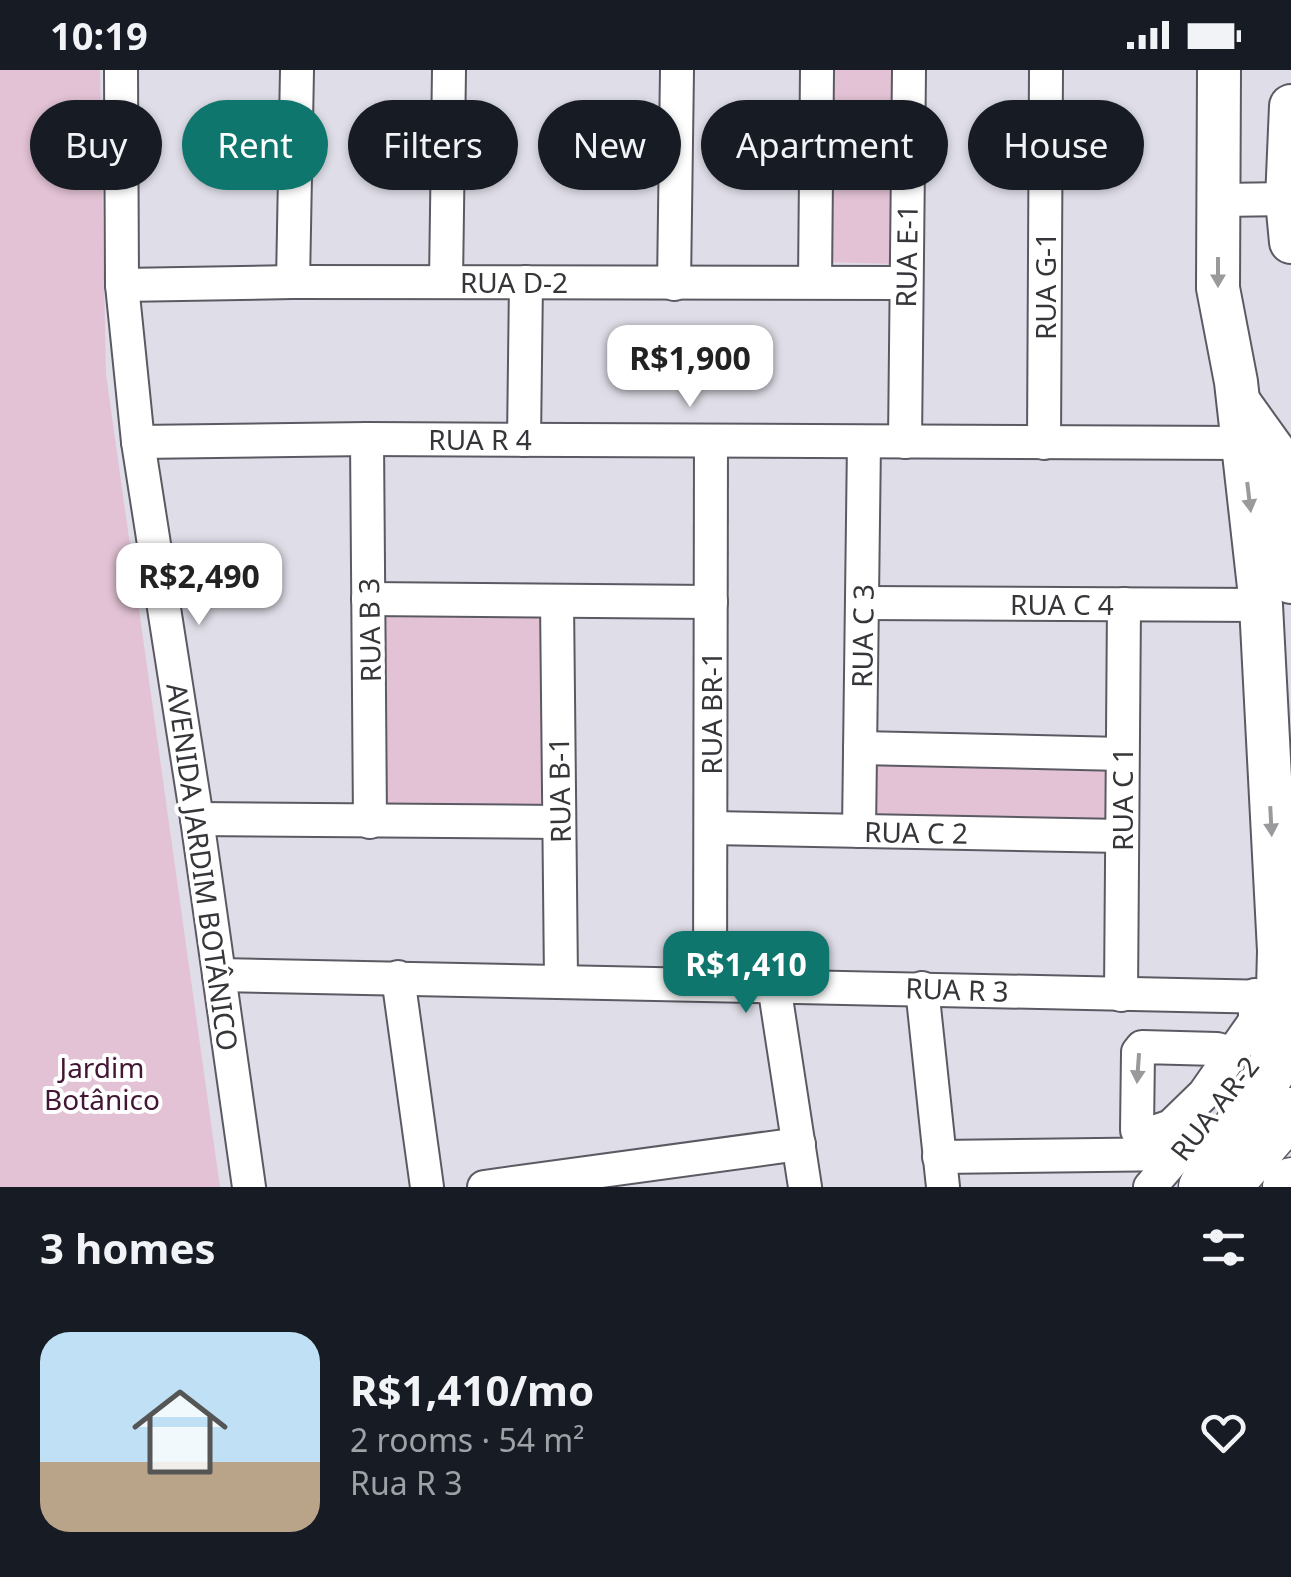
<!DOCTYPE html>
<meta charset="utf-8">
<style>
:root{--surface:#171b24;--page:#20242c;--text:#f1f3f6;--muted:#9ea1a6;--line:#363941;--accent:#0f766e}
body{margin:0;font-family:"Noto Sans",sans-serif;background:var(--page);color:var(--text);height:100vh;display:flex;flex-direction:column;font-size:38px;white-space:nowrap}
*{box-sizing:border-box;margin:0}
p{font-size:32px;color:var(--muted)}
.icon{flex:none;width:55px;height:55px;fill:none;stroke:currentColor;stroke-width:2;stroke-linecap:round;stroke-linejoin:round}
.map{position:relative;height:1117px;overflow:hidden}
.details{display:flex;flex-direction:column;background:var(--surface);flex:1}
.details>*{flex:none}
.top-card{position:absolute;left:30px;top:30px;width:1232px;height:90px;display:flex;gap:20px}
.price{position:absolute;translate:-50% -85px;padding:0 22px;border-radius:20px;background:#fff;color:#222;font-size:32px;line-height:65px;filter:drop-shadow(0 2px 5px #0008)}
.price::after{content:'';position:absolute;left:50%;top:60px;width:30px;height:22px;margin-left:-15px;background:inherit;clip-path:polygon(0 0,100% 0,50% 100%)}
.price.selected{background:var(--accent);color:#fff}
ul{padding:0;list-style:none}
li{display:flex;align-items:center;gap:30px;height:250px;padding:0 40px}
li+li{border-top:2px solid var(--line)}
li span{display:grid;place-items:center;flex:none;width:280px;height:200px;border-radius:30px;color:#555}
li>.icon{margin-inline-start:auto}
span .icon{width:120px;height:120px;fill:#fffc;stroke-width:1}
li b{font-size:42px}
h2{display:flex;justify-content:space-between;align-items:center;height:120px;padding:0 40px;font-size:42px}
.tag{padding:0 35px;border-radius:45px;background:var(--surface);box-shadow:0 2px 8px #0004;font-size:35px;line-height:90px}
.tag.selected{background:var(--accent);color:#fff}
.status{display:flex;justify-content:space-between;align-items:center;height:70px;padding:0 50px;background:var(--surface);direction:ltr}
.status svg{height:28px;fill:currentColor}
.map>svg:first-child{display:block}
.green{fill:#e2c2d4}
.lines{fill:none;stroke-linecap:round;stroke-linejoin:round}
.minor-casing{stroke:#5b5a63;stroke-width:36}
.major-casing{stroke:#5b5a63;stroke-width:46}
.highway-casing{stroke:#5b5a63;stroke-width:51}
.minor{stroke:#fff;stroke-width:32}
.major{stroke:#fff;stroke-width:42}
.highway{stroke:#fff;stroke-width:48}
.oneway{fill:#9a9a9c}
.labels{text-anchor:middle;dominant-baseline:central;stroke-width:8;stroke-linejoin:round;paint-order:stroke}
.street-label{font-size:28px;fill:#363539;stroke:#fff}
.park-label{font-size:28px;fill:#421733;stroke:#fff}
</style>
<div class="status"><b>10:19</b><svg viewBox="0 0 49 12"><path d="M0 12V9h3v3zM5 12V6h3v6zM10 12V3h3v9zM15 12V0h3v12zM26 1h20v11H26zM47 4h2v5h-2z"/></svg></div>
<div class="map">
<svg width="1291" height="1117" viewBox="0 0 1291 1117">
<rect width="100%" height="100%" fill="#dfdee8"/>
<g class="green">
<polygon points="0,0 100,0 106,304 220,1117 0,1117"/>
<polygon points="829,0 897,0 893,194 825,192"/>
<rect x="377" y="542" width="164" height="201"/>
<polygon points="869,690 1112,695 1111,758 868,753"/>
</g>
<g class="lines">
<g class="minor-casing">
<g id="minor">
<polyline points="121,0 122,215 138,372 197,749 249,1117"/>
<polyline points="1219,130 1291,129"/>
<polyline points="293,212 297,0"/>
<polyline points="446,212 449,0"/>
<polyline points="815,212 817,0"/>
<polyline points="674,214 677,0"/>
<polyline points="122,215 293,212 906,213"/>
<polyline points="367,369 370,752"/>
<polyline points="524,370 526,212"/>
<polyline points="138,372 367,369 1243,373"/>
<polyline points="905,372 909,0"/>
<polyline points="1044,373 1046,0"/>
<polyline points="368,529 711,532"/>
<polyline points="557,531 561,910"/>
<polyline points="862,533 1261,535"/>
<polyline points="860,678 1122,684"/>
<polyline points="197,749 559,752"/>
<polyline points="711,758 1122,766"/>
<polyline points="859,761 864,372"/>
<polyline points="219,905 1275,927"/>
<polyline points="398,907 427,1117"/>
<polyline points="710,914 711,371"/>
<polyline points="774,915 805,1117"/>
<polyline points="922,918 943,1117"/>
<polyline points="1121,925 1124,534"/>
<polyline points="1231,983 1217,979 1142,977 1138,982 1137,1060 1145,1065 1171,1056 1204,1024 1255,951 1255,925"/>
<polyline points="939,1087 1180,1084"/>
<polyline points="484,1117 799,1074"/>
<polyline points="1150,1117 1188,1073"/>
</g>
</g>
<g class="major-casing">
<g id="major">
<polyline points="1219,0 1218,218 1236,312 1261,535 1279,881 1277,958"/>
<polyline points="1291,36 1287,130 1291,172"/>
<polyline points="1241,335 1274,381 1291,512"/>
</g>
</g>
<g class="highway-casing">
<g id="highway">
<polyline points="1231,1112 1291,1042"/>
<polyline points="1203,1117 1274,996 1277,958"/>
<polyline points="1287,1117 1291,1112"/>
</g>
</g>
<use href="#minor" class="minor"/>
<use href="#major" class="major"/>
<use href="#highway" class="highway"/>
</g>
<defs><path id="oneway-solid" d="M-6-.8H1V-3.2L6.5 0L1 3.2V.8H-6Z" transform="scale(2.5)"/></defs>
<g class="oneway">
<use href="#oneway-solid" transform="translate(1218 202) rotate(90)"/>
<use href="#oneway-solid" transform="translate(1249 427) rotate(83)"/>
<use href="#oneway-solid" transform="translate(1271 751) rotate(87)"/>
<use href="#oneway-solid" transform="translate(1138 998) rotate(94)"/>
</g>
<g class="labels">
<g class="street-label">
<text transform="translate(906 186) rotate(-89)">RUA E-1</text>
<text x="514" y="212">RUA D-2</text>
<text transform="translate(1045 216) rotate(-90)">RUA G-1</text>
<text x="480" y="369">RUA R 4</text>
<text x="1062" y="534">RUA C 4</text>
<text transform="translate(369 560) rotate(-91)">RUA B 3</text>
<text transform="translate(862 566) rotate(-89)">RUA C 3</text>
<text transform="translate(711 643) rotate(-90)">RUA BR-1</text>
<text transform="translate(559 720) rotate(-91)">RUA B-1</text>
<text transform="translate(1122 729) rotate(-90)">RUA C 1</text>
<text transform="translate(916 762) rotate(1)">RUA C 2</text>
<text transform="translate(203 797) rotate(82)">AVENIDA JARDIM BOTÂNICO</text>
<text transform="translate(957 919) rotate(2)">RUA R 3</text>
<text transform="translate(1214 1038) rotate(-52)">RUA AR-2</text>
</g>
<g class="park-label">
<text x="102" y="997">Jardim<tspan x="102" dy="32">Botânico</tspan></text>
</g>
</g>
</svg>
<b class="price" style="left:690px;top:340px">R$1,900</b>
<b class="price" style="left:199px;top:558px">R$2,490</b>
<b class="price selected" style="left:746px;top:946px">R$1,410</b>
<div class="top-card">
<a class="tag">Buy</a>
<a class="tag selected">Rent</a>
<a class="tag">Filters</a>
<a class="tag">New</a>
<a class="tag">Apartment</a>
<a class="tag">House</a>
</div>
</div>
<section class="details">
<h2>3 homes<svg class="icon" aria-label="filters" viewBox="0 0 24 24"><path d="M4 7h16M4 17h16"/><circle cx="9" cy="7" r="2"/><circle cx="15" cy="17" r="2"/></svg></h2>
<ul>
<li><span style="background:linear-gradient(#bfe0f5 65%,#b9a48a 0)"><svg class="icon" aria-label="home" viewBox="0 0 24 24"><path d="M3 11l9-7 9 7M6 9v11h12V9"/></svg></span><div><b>R$1,410/mo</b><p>2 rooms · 54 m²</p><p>Rua R 3</p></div><svg class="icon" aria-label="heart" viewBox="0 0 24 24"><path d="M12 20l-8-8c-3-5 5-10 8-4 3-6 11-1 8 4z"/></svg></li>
</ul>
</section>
